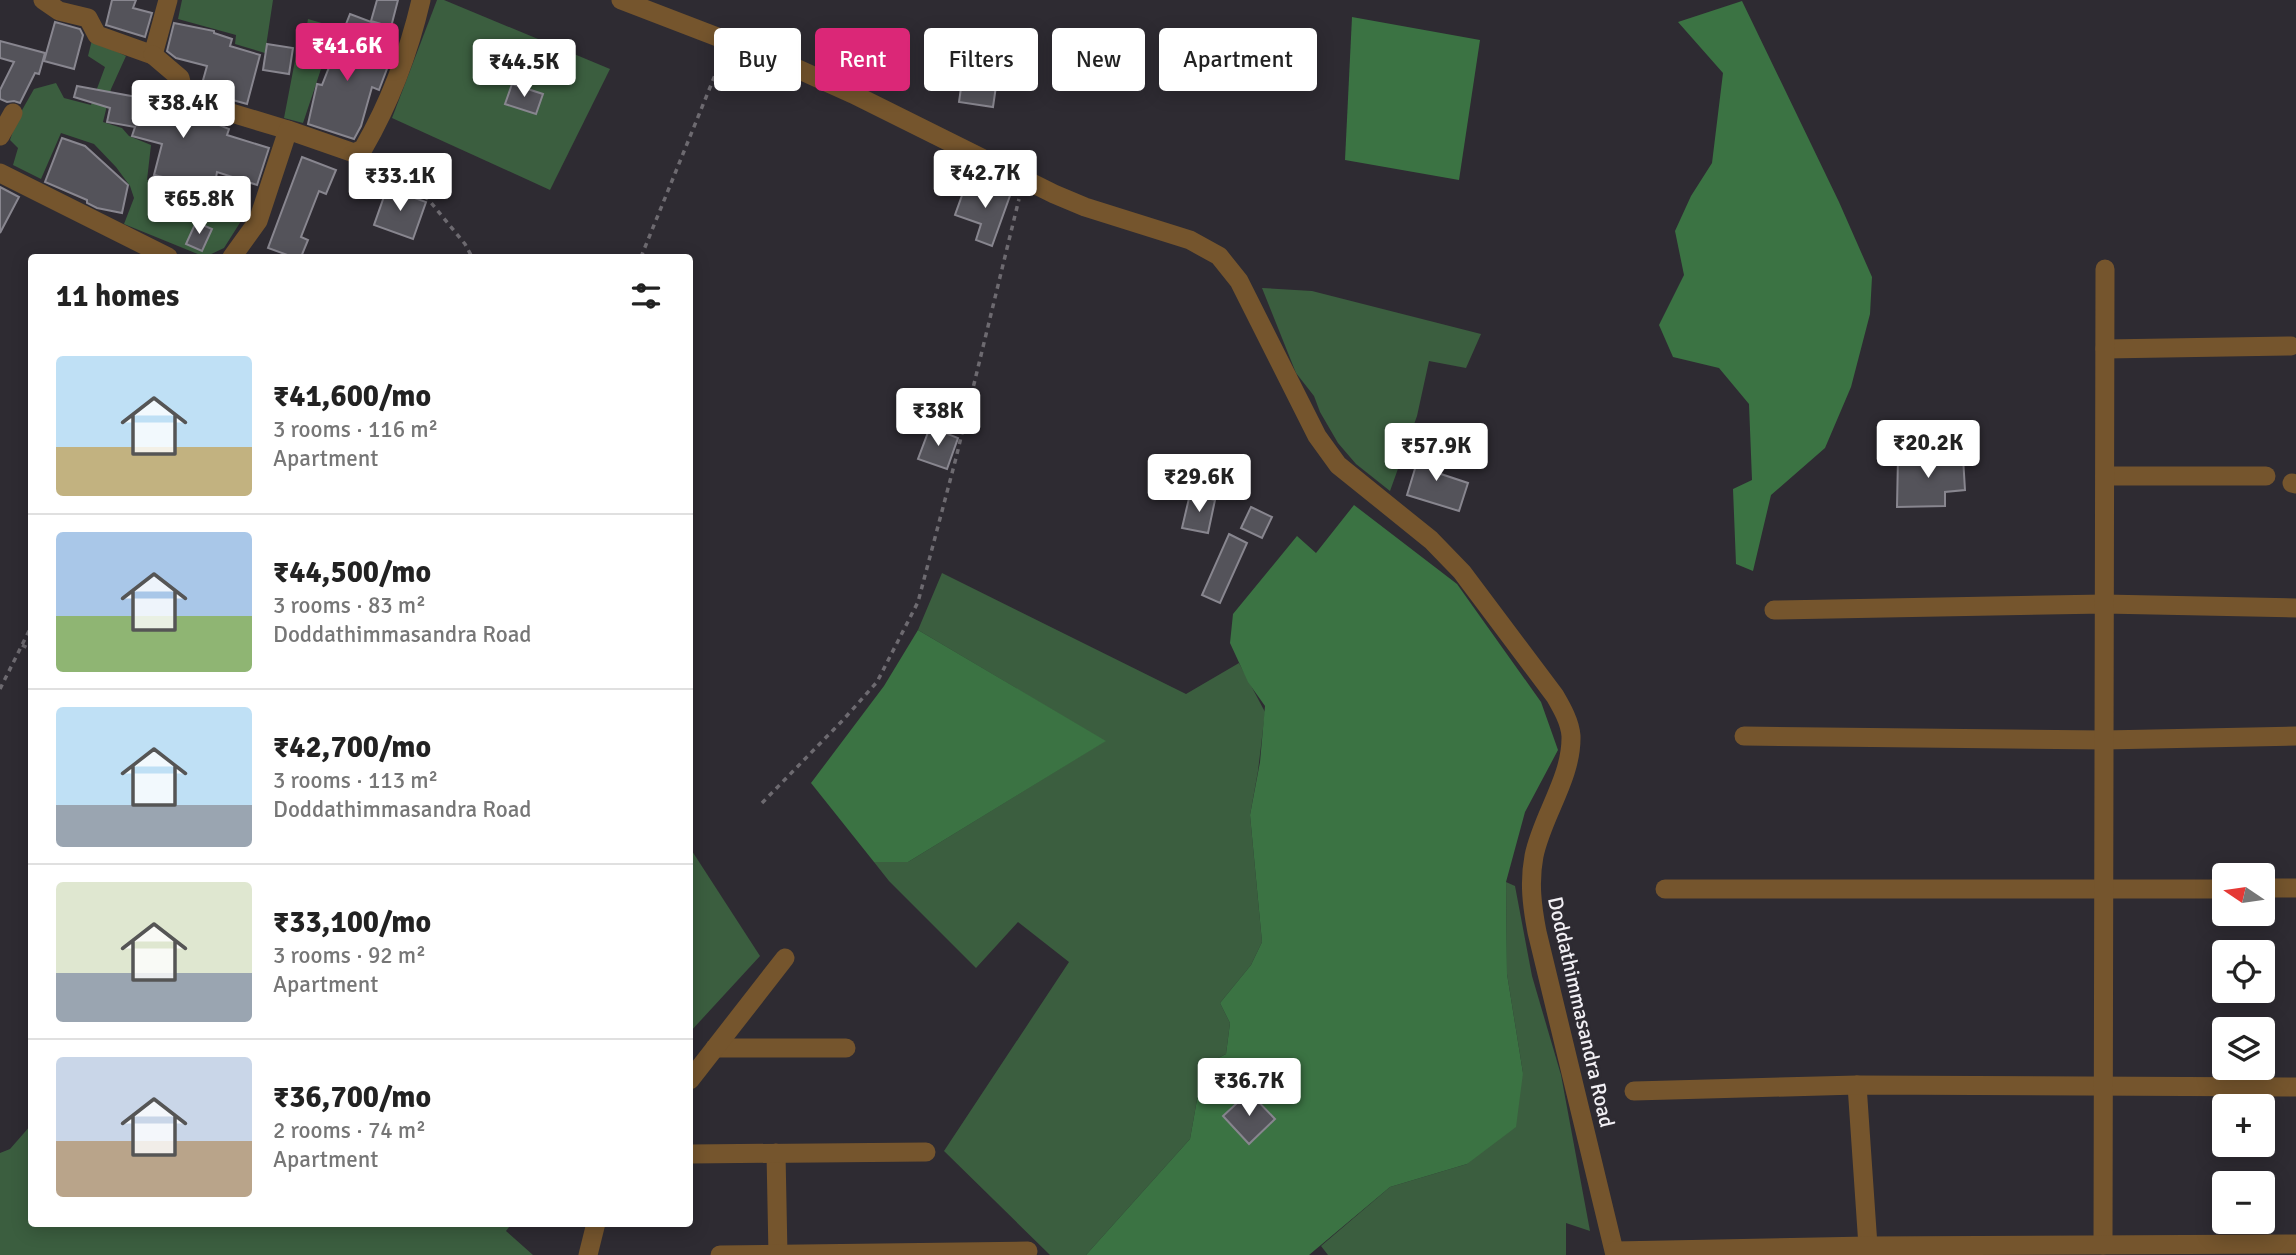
<!DOCTYPE html>
<meta charset="utf-8">
<style>
:root{--surface:#fff;--page:#f6f6f6;--text:#222;--muted:#767676;--line:#e0e0e0;--accent:#db2777}
body{margin:0;font-family:Signika,sans-serif;background:var(--page);color:var(--text);height:100vh;display:flex;flex-direction:column;font-size:26px;white-space:nowrap}
*{box-sizing:border-box;margin:0}
p{font-size:23px;color:var(--muted)}
.icon{flex:none;width:38px;height:38px;fill:none;stroke:currentColor;stroke-width:2;stroke-linecap:round;stroke-linejoin:round}
.map{position:relative;flex:1;overflow:hidden}
.details{position:absolute;left:28px;top:254px;width:665px;height:973px;display:flex;flex-direction:column;background:var(--surface);border-radius:7px;box-shadow:0 4px 18px #0003}
.details>*{flex:none}
.banner{position:absolute;left:714px;top:28px;width:665px;height:63px;display:flex;gap:14px}
.needle{width:46px;rotate:283deg}
.controls{position:absolute;left:2212px;top:863px;display:grid;gap:14px}
.controls a{display:grid;place-items:center;width:63px;height:63px;border-radius:7px;background:var(--surface);box-shadow:0 4px 18px #0003;font-size:35px}
.price{position:absolute;translate:-50% -60px;padding:0 16px;border-radius:7px;background:#fff;color:#222;font-size:23px;line-height:46px;filter:drop-shadow(0 2px 4px #0008)}
.price::after{content:'';position:absolute;left:50%;top:42px;width:21px;height:16px;margin-left:-10px;background:inherit;clip-path:polygon(0 0,100% 0,50% 100%)}
.price.on{background:var(--accent);color:#fff}
ul{padding:0;list-style:none}
li{display:flex;align-items:center;gap:21px;height:175px;padding:0 28px}
li+li{border-top:2px solid var(--line)}
li span{display:grid;place-items:center;flex:none;width:196px;height:140px;border-radius:7px;color:#555}
li>.icon{margin-inline-start:auto}
span .icon{width:84px;height:84px;fill:#fffc;stroke-width:1}
li b{font-size:30px}
h2{display:flex;justify-content:space-between;align-items:center;height:84px;padding:0 28px;font-size:30px}
.chip{padding:0 24px;border-radius:7px;background:var(--surface);box-shadow:0 4px 18px #0003;font-size:24px;line-height:63px}
.chip.on{background:var(--accent);color:#fff}
.map>svg:first-child{display:block}
.green{fill:#3b5e3f}
.forest{fill:#3b7343}
.building{fill:#54535a;stroke:#88868f;stroke-width:2}
.lines{fill:none;stroke-linecap:round;stroke-linejoin:round}
.path{stroke:#6d6a70;stroke-width:3.5;stroke-dasharray:5 5;stroke-linecap:butt}
.minor{stroke:#75552d;stroke-width:19}
.labels{text-anchor:middle;dominant-baseline:central;stroke-width:6;stroke-linejoin:round;paint-order:stroke}
.street-label{font-size:21px;fill:#f2f0f5;stroke:#2e2b32}
</style>
<div class="map">
<svg width="2296" height="1255" viewBox="0 0 2296 1255">
<rect width="100%" height="100%" fill="#2e2b32"/>
<g class="green">
<polygon points="182,0 273,0 265,53 235,44 236,35 178,19"/>
<polygon points="437,0 444,0 610,69 550,190 392,118"/>
<polygon points="308,19 335,27 303,123 284,118 298,45 303,47"/>
<polygon points="92,40 126,56 111,89 103,122 122,128 129,136 151,145 147,180 203,192 248,210 224,248 205,257 124,224 134,198 130,186 116,167 94,144 61,133 41,179 13,165 18,148 10,140 17,119 34,89 56,83 64,98 91,105 105,67 88,56"/>
<polygon points="1262,288 1312,291 1481,334 1466,368 1429,361 1417,416 1390,491 1356,464 1338,443 1320,412 1314,396 1296,373"/>
<polygon points="942,573 1186,694 1239,663 1265,712 1258,771 1250,815 1262,942 1251,965 1220,1003 1230,1023 1226,1054 1203,1066 1190,1139 1086,1255 1050,1255 944,1151 1069,962 1018,922 976,968 889,881 874,862 908,862 1105,741 918,630"/>
<polygon points="692,851 760,956 690,1032 690,852"/>
<polygon points="1506,882 1515,886 1532,976 1561,1075 1590,1231 1566,1223 1566,1255 1328,1255 1321,1246 1390,1187 1467,1164 1523,1073 1507,974"/>
<polygon points="31,1125 32,1223 512,1223 506,1231 533,1255 0,1255 0,1153 10,1149"/>
</g>
<g class="forest">
<polygon points="1742,1 1839,202 1872,277 1870,314 1851,387 1825,448 1771,495 1753,571 1736,564 1733,489 1752,480 1749,404 1719,368 1673,357 1659,325 1684,275 1675,231 1691,196 1712,163 1723,73 1678,22"/>
<polygon points="1352,17 1480,40 1459,180 1345,160"/>
<polygon points="1354,505 1457,584 1541,702 1558,750 1525,812 1506,882 1507,974 1523,1073 1516,1127 1467,1164 1390,1187 1309,1255 1086,1255 1190,1139 1203,1066 1226,1054 1230,1023 1220,1003 1251,965 1262,942 1250,815 1260,762 1265,706 1248,682 1230,643 1233,614 1297,536 1316,553"/>
<polygon points="918,630 1106,741 908,862 874,862 811,783 884,686"/>
</g>
<g class="building">
<polygon points="112,0 136,0 133,8 152,13 145,37 106,25"/>
<polygon points="377,0 398,0 391,27 371,21"/>
<polygon points="350,14 374,23 362,57 388,66 379,90 372,87 361,126 354,139 308,124 317,84 322,85"/>
<polygon points="55,22 80,29 83,35 74,69 44,61"/>
<polygon points="174,23 214,31 214,33 232,39 230,46 260,55 247,104 200,91 207,66 176,58 167,51"/>
<polygon points="0,41 45,53 39,74 35,73 20,103 14,101 7,102 0,99 0,90 14,62 0,58"/>
<polygon points="267,44 293,48 289,74 263,70"/>
<polygon points="967,46 1001,51 993,107 959,102"/>
<polygon points="512,84 543,94 536,114 505,104"/>
<polygon points="77,86 142,98 176,107 181,111 220,122 219,125 229,129 227,135 269,148 257,185 217,172 214,189 154,175 162,144 132,136 135,127 107,122 110,108 74,97"/>
<polygon points="62,138 85,146 128,185 122,213 97,208 87,203 87,200 45,182"/>
<polygon points="302,157 336,170 326,194 319,191 301,237 308,240 301,257 293,257 268,248"/>
<polygon points="997,184 1012,190 992,246 976,240 981,224 955,215 965,187 972,190 973,185 994,192"/>
<polygon points="0,187 19,197 0,233"/>
<polygon points="387,188 426,202 413,239 374,225"/>
<polygon points="196,222 212,229 202,251 186,244"/>
<polygon points="930,427 958,438 947,469 918,459"/>
<polygon points="1421,449 1443,456 1438,473 1468,483 1459,511 1407,495"/>
<polygon points="1898,457 1963,457 1965,490 1945,492 1945,506 1897,507"/>
<polygon points="1190,494 1215,500 1208,533 1182,528"/>
<polygon points="1251,507 1272,517 1262,538 1241,528"/>
<polygon points="1229,534 1247,543 1220,603 1202,595"/>
<polygon points="1249,1092 1275,1119 1249,1144 1223,1116"/>
</g>
<g class="lines">
<g class="path">
<polyline points="373,165 428,199 465,244 472,257"/>
<polyline points="641,257 722,58"/>
<polyline points="22,645 32,650"/>
<polyline points="0,689 32,625"/>
<polyline points="762,803 843,720 877,682 918,602 956,458 1019,199"/>
</g>
<g class="minor">
<polyline points="43,0 59,11 88,18 97,35 153,55 168,0"/>
<path d="M621,0L780,61L853,94L1054,194L1085,207L1190,240L1219,256L1239,281L1317,436L1338,465L1431,540L1462,572L1555,696C1562,708 1570,722 1571,736C1572,778 1542,816 1534,856C1529,882 1532,906 1537,932L1615,1255"/>
<polyline points="153,55 180,78 185,99 288,130"/>
<polyline points="0,136 13,113"/>
<polyline points="0,173 168,257"/>
<path d="M232,257L258,221L288,130L354,153L363,149C390,102 409,52 421,0"/>
<polyline points="2105,349 2291,346"/>
<polyline points="2105,476 2266,476"/>
<polyline points="2292,483 2296,484"/>
<polyline points="1774,610 2104,604 2296,608"/>
<polyline points="1744,736 2104,740 2296,736"/>
<polyline points="2263,888 2296,888"/>
<polyline points="1665,889 2224,889"/>
<polyline points="715,1048 846,1048"/>
<polyline points="690,1080 785,958"/>
<polyline points="1857,1085 1868,1246 1865,1255"/>
<polyline points="1634,1091 1857,1085 2296,1087"/>
<polyline points="776,1153 778,1255"/>
<polyline points="690,1154 926,1152"/>
<polyline points="2103,1245 2105,269"/>
<polyline points="1615,1251 1868,1246 2296,1244"/>
<polyline points="588,1255 596,1223"/>
<polyline points="720,1255 1028,1251"/>
</g>
</g>
<g class="labels">
<g class="street-label">
<text transform="translate(1581 1012) rotate(77)">Doddathimmasandra Road</text>
</g>
</g>
</svg>
<div class="controls">
<a><svg class="needle" viewBox="-14 -14 28 28"><path d="M0-13l5 13h-10z" fill="#e53935"/><path d="M0 13l5-13h-10z" fill="#767676"/></svg></a>
<a><svg class="icon" aria-label="locate" viewBox="0 0 24 24"><circle cx="12" cy="12" r="6"/><path d="M12 2v4M12 18v4M2 12h4M18 12h4"/></svg></a>
<a><svg class="icon" aria-label="layers" viewBox="0 0 24 24"><path d="M12 4l9 5-9 5-9-5zM3 14l9 5 9-5"/></svg></a>
<a>+</a>
<a>−</a>
</div>
<b class="price on" style="left:347px;top:83px">₹41.6K</b>
<b class="price" style="left:524px;top:99px">₹44.5K</b>
<b class="price" style="left:183px;top:140px">₹38.4K</b>
<b class="price" style="left:985px;top:210px">₹42.7K</b>
<b class="price" style="left:400px;top:213px">₹33.1K</b>
<b class="price" style="left:199px;top:236px">₹65.8K</b>
<b class="price" style="left:938px;top:448px">₹38K</b>
<b class="price" style="left:1928px;top:480px">₹20.2K</b>
<b class="price" style="left:1436px;top:483px">₹57.9K</b>
<b class="price" style="left:1199px;top:514px">₹29.6K</b>
<b class="price" style="left:1249px;top:1118px">₹36.7K</b>
<div class="banner">
<a class="chip">Buy</a>
<a class="chip on">Rent</a>
<a class="chip">Filters</a>
<a class="chip">New</a>
<a class="chip">Apartment</a>
</div>
<section class="details">
<h2>11 homes<svg class="icon" aria-label="filters" viewBox="0 0 24 24"><path d="M4 7h16M4 17h16"/><circle cx="9" cy="7" r="2"/><circle cx="15" cy="17" r="2"/></svg></h2>
<ul>
<li><span style="background:linear-gradient(#bfe0f5 65%,#c2b280 0)"><svg class="icon" aria-label="home" viewBox="0 0 24 24"><path d="M3 11l9-7 9 7M6 9v11h12V9"/></svg></span><div><b>₹41,600/mo</b><p>3 rooms · 116 m²</p><p>Apartment</p></div></li>
<li><span style="background:linear-gradient(#a9c7e8 60%,#8fb573 0)"><svg class="icon" aria-label="home" viewBox="0 0 24 24"><path d="M3 11l9-7 9 7M6 9v11h12V9"/></svg></span><div><b>₹44,500/mo</b><p>3 rooms · 83 m²</p><p>Doddathimmasandra Road</p></div></li>
<li><span style="background:linear-gradient(#bfe0f5 70%,#9aa5b1 0)"><svg class="icon" aria-label="home" viewBox="0 0 24 24"><path d="M3 11l9-7 9 7M6 9v11h12V9"/></svg></span><div><b>₹42,700/mo</b><p>3 rooms · 113 m²</p><p>Doddathimmasandra Road</p></div></li>
<li><span style="background:linear-gradient(#dfe7d0 65%,#9aa5b1 0)"><svg class="icon" aria-label="home" viewBox="0 0 24 24"><path d="M3 11l9-7 9 7M6 9v11h12V9"/></svg></span><div><b>₹33,100/mo</b><p>3 rooms · 92 m²</p><p>Apartment</p></div></li>
<li><span style="background:linear-gradient(#c9d6e8 60%,#b9a48a 0)"><svg class="icon" aria-label="home" viewBox="0 0 24 24"><path d="M3 11l9-7 9 7M6 9v11h12V9"/></svg></span><div><b>₹36,700/mo</b><p>2 rooms · 74 m²</p><p>Apartment</p></div></li>
</ul>
</section>
</div>
